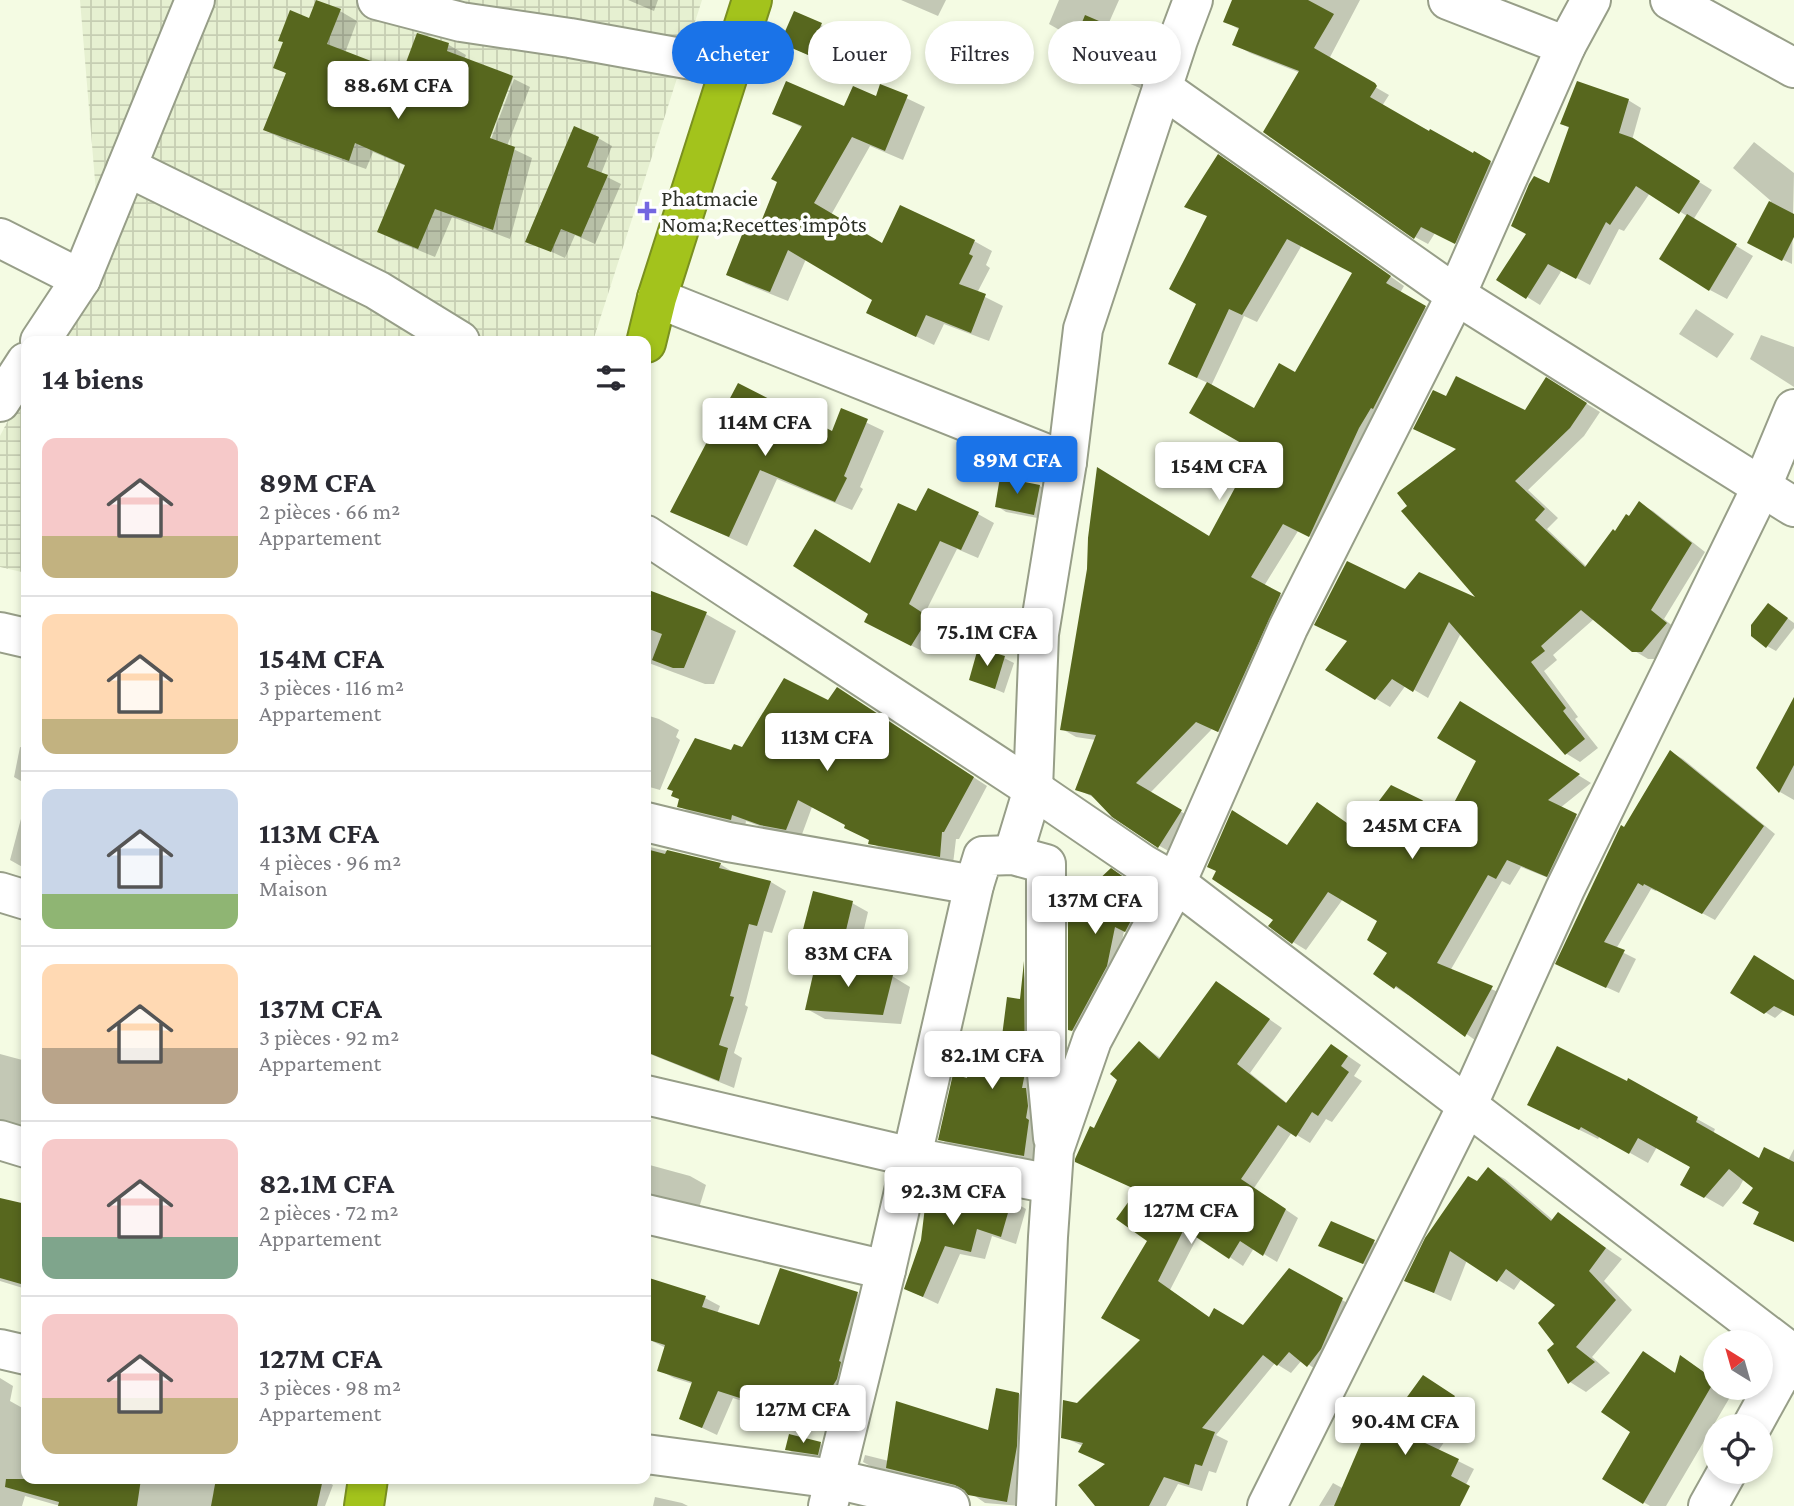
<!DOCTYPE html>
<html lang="fr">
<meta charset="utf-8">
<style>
:root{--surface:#fff;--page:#f7f7f7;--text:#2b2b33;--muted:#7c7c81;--line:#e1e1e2;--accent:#1a73e8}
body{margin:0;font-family:"Crimson Pro",serif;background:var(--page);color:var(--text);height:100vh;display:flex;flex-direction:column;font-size:26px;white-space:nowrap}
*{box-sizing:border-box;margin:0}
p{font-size:23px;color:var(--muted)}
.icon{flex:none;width:38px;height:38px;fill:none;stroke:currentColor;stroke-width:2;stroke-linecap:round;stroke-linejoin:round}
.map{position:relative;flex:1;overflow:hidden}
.panel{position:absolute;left:21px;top:336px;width:630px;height:1148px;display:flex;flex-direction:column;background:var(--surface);border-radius:14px;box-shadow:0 4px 10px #0003}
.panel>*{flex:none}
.banner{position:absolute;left:672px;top:21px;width:665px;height:63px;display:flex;gap:14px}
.needle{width:46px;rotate:323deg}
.buttons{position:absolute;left:1703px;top:1330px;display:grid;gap:14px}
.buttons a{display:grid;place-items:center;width:70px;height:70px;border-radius:50%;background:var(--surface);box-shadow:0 4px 10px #0003;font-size:35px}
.price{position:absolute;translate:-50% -60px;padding:0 16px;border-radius:7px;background:#fff;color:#222;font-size:23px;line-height:46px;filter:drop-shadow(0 2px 4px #0008)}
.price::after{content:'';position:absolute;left:50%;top:42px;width:21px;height:16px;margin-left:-10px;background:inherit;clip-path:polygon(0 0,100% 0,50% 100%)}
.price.active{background:var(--accent);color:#fff}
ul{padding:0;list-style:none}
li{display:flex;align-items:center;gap:21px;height:175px;padding:0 21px}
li+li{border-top:2px solid var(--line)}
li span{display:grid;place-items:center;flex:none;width:196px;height:140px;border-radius:14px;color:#555}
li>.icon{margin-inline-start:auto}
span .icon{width:84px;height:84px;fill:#fffc;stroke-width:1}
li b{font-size:30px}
h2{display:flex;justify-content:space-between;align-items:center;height:84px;padding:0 21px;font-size:30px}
.tag{padding:0 24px;border-radius:32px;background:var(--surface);box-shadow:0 4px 10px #0003;font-size:24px;line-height:63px}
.tag.active{background:var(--accent);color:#fff}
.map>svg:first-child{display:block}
.industrial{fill:url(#industrial-grid)}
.shadow{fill:#0003;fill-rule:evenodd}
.building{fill:#57671e}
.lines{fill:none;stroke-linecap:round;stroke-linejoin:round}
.minor-casing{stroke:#979e88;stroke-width:42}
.highway-casing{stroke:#7a9020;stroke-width:42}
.minor{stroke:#fff;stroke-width:38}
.highway{stroke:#a3c31c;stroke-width:38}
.poi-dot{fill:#7366e0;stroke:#fff;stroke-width:2.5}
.labels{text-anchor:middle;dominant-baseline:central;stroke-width:7;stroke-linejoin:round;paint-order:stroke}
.poi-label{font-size:23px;fill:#2d3027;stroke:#fff;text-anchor:start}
</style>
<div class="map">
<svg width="1794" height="1506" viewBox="0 0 1794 1506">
<defs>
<pattern id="industrial-grid" width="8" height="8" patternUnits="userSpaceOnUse" patternTransform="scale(1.75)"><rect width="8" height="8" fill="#e6f0d1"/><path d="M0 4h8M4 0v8" fill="none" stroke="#c6ceb3"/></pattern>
</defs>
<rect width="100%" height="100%" fill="#f4fbe3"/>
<g class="industrial">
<polygon points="80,0 702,0 593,341 49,341 100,241"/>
<polygon points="26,385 26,573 0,567 0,436"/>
</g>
<g class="shadow">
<polygon points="628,0 658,0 654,11"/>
<polygon points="901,0 946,0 938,16"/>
<polygon points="1059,0 1119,0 1107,27 1157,50 1140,88 1087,66 1070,56 1077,40 1049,24"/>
<polygon points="1234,0 1360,0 1329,59 1326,83 1250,53 1234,44 1240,30 1225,21"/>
<polygon points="340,11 357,21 345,53 403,75 418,35 449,45 466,55 464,60 513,78 485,145 488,147 514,79 530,87 507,146 532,158 510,239 452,217 435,257 396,241 379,231 406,166 373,152 366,169 282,139 265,130 287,74 275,67 310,20"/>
<polygon points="821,25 830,30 817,59 791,47"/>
<polygon points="1349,72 1389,95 1382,106 1474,155 1475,153 1503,170 1468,249 1435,233 1428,244 1415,237"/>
<polygon points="881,86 925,107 903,160 870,146 831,215 883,245 974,241 992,251 986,265 990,268 977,293 1003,306 989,341 944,324 934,345 886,322 875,299 806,259 788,301 746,284 728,274 760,229 803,128 774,113 845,109 877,98"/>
<polygon points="1628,100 1641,108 1632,140 1712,190 1693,220 1753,256 1727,299 1710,290 1661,259 1687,216 1650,193 1624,231 1619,229 1590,285 1562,270 1540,305 1498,279 1528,234 1550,186 1571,129 1562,124"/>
<polygon points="598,138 612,146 601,174 621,184 595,244 575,235 565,258 528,241"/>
<polygon points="1754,142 1794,173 1792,264 1749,243 1771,201 1733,168"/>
<path d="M1233,165L1404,286L1400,293L1439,316L1324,543L1298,531L1264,586L1295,603L1233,739L1212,729L1150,793L1195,820L1174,854L1156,844L1097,799L1077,789L1096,740L1076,737L1062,729L1210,538L1274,460L1191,412L1208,383L1184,372L1198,304L1209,217L1187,206ZM1302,245L1354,273L1296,374L1255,411L1211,386L1244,316L1257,322Z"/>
<polygon points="1696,309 1734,334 1717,358 1679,334"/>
<polygon points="1761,335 1794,347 1794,387 1750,359"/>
<polygon points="1561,388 1600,412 1584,436 1528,490 1558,518 1547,529 1587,567 1639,504 1653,511 1705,552 1664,619 1680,632 1657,659 1648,659 1633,650 1594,619 1553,655 1557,660 1544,671 1578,717 1575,719 1598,748 1580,762 1567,754 1461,633 1428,698 1406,685 1390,707 1328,670 1405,591 1481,602 1458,450 1447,398 1525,412"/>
<polygon points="842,411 884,431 860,487 863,489 852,510 777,479 747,546 673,511 832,433"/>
<polygon points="1040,486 1049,492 1043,519 1006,512 997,506"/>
<polygon points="917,514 978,514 994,523 978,558 957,549 924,615 945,628 928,654 883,631 870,613"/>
<polygon points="646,591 706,614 736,631 714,684 705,684 646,662"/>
<polygon points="1769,605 1794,623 1794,628 1776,651 1767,646"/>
<polygon points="1004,658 1014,663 1004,693 971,679"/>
<polygon points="851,697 987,786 959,839 956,839 953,864 884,851 847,825 812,807 801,837 775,832 746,821 745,827 693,814 679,806 732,752 743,749 828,702"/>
<polygon points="1474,711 1591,783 1560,808 1590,824 1561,883 1521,867 1510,885 1502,881 1450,971 1505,995 1479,1043 1410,993 1408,995 1395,987 1390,952 1380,921 1343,899 1306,950 1293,942 1275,919 1288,847 1358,831 1421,801 1448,819 1478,761"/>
<polygon points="646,715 659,719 679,730 676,737 680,740 660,790 646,786"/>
<polygon points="1794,718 1794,800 1780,792 1758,768"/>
<polygon points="20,747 26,748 26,784 14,777"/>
<polygon points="1671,752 1683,759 1775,834 1715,920 1657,889 1656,891 1651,889 1616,949 1636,959 1619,993 1569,970 1625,829"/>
<polygon points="26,800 26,869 10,860"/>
<polygon points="646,846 720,864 736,874 771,882 786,891 772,933 764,931 745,1005 748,1007 734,1053 742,1058 734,1088 650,1054 646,1066"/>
<polygon points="1120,876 1144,892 1138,901 1150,908 1135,936 1124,931 1116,972 1079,1034 1070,1029 1081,898"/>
<polygon points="852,903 868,912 858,955 819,945 803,936"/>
<polygon points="1026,964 1039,972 1039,1164 956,1148 940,1139 968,1080 1003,1046 1021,1001"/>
<polygon points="892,976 910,987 901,1024 825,1019 807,1009"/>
<polygon points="1794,981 1794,1015 1784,1010 1775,1018 1733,993"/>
<polygon points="1230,992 1282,1028 1250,1073 1288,1104 1345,1054 1361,1065 1354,1076 1362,1081 1332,1122 1326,1119 1310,1143 1292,1132 1254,1188 1298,1218 1277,1262 1254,1248 1243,1266 1198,1236 1170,1290 1210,1318 1244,1327 1290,1270 1356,1308 1321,1373 1302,1360 1291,1373 1275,1363 1216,1435 1228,1441 1216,1473 1209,1471 1202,1491 1178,1484 1166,1506 1097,1506 1107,1465 1094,1459 1083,1446 1063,1437 1077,1405 1143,1340 1149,1240 1139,1191 1077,1161 1095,1131 1139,1043 1162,1059"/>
<polygon points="0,1054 26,1061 26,1120 24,1128 0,1127"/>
<polygon points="1629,1081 1715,1129 1713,1134 1755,1158 1739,1188 1723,1207 1682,1184 1693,1166 1657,1147 1648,1163 1600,1136 1598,1139 1547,1114"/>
<polygon points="1794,1149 1794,1242 1756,1223"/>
<polygon points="646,1164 690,1176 706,1185 699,1208 646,1207"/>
<polygon points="1488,1170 1505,1179 1554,1221 1558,1215 1622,1259 1604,1281 1632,1310 1592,1357 1610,1373 1586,1392 1570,1382 1557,1344 1558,1305 1522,1278 1514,1290 1467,1260 1451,1301 1406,1280"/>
<polygon points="0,1199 26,1205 26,1289 0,1281"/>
<polygon points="1011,1200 1026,1209 1016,1244 992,1236 985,1259 960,1254 938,1304 906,1289 923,1240"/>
<polygon points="1332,1223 1384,1247 1373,1268 1320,1245"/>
<polygon points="658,1283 705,1298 720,1306 717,1314 760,1327 857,1294 872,1302 851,1388 826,1428 733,1398 717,1435 681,1418 693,1384 674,1378 659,1370 666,1348 646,1338 646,1319"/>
<polygon points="1643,1353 1677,1374 1681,1358 1715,1379 1715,1388 1727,1388 1733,1392 1666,1506 1650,1506 1604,1479 1632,1432"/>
<polygon points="0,1378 13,1386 10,1401 26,1410 23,1423 26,1425 26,1479 322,1479 333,1485 325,1506 60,1506 25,1496 22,1506 0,1506"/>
<polygon points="1438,1386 1469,1406 1438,1451 1474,1469 1456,1504 1319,1506 1333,1483 1344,1489 1394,1417"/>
<polygon points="1019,1394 1033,1403 1022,1506 985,1503 968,1491 878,1470 863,1462 865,1455 889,1461 989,1432"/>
<polygon points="820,1444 830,1449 828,1459 796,1455 787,1449"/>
<polygon points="655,1497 682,1503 688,1506 653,1506"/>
</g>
<g class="building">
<polygon points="316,0 341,9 327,44 402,73 417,33 449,43 447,51 513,76 490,138 515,147 493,230 435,209 418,249 377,232 405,165 355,143 349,161 263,130 286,73 273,68 283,42 278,41 290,10 309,18"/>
<polygon points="1232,0 1308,0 1334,14 1314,48 1375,83 1377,86 1370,97 1429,131 1430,129 1473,153 1474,151 1491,161 1455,244 1421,227 1414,239 1263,132 1299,71 1232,45 1239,28 1223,22"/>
<polygon points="794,11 822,23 808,55 780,43"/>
<polygon points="1085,15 1141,39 1123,80 1068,57"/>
<polygon points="786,81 844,106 853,86 876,96 880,84 908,95 885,151 852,137 814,203 882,243 900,205 975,240 969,254 973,256 959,284 986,294 971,333 926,315 916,337 866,313 872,300 788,250 770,292 726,275 747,222 759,227 777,182 771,179 802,126 772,114"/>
<polygon points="1577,81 1629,99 1619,133 1633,138 1700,181 1679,214 1636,186 1610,225 1606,222 1576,279 1548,264 1526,299 1496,280 1526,234 1511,226 1529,184 1534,176 1549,183 1569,127 1560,124"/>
<polygon points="574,126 599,137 587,167 608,175 581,237 561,229 551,252 525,242"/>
<polygon points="1218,154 1391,276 1386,283 1426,306 1373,409 1371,408 1359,428 1309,537 1283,524 1251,577 1281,593 1218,732 1196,722 1136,783 1182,810 1158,848 1112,817 1091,795 1075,790 1096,735 1060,730 1087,569 1088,538 1097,467 1209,536 1237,484 1179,451 1267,458 1189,413 1207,382 1254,408 1279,363 1295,372 1352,273 1287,239 1242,315 1229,309 1197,378 1168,364 1196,304 1169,289 1207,216 1184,207"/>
<polygon points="1769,201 1794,214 1794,237 1782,261 1747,243"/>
<polygon points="1687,214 1737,244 1709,291 1659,259"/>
<polygon points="1456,376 1525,410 1546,377 1587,403 1570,428 1515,481 1545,509 1535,520 1585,567 1613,529 1615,531 1626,514 1629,516 1639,501 1692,543 1651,610 1667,623 1642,652 1632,652 1581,610 1541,646 1545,651 1531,662 1566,708 1563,711 1585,739 1565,755 1449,622 1413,692 1392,679 1375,700 1325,670 1347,641 1314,625 1347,561 1405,589 1419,572 1475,597 1401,511 1407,506 1397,493 1456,449 1413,429 1433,390 1446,396"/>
<polygon points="738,383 832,431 841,408 868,419 844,476 847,478 835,502 760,470 729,537 670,512"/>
<polygon points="1000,477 1040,485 1034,515 995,507"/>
<polygon points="928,488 979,512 961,550 940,541 909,604 929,617 911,646 864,622 868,614 793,566 815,529 870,563 898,503 916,511"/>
<polygon points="646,589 707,612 684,668 673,668 652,660 662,634 646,628"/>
<polygon points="1768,603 1788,618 1766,648 1751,636 1751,625"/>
<polygon points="978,648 1005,656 995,689 969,680"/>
<polygon points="784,678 828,700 837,687 974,777 944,832 942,832 940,857 868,844 869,840 844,828 845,825 798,800 786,830 760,825 732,815 731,820 677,807 679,799 671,796 673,791 667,789 695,738 731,750 734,744 742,747"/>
<polygon points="1794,697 1794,765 1779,793 1756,768"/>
<polygon points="1460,701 1580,774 1548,800 1577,814 1547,877 1507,860 1496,879 1488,875 1437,963 1493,986 1465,1037 1396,986 1394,989 1373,974 1387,953 1367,940 1377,921 1328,892 1292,944 1268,926 1273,920 1212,879 1216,871 1207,867 1232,810 1287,845 1317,802 1357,830 1391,785 1422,800 1446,818 1476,761 1437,738"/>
<polygon points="1670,750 1764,826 1702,914 1644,884 1643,886 1638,883 1604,942 1625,950 1606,988 1555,964 1621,825 1624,827"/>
<polygon points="646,849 665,854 667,850 721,863 719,868 771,881 757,926 749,924 730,996 734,997 719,1045 728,1048 719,1081 646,1052"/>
<polygon points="1111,868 1135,885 1129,895 1141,901 1125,932 1115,927 1107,966 1072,1031 1068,1030 1068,896 1080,897"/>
<polygon points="813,891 853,901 842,947 801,937"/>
<polygon points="1754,955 1794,980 1794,1016 1774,1006 1764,1014 1730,993"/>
<polygon points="817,957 893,975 883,1015 805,1010"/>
<polygon points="1024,961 1025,1073 1022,1088 1026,1088 1028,1106 1026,1118 1029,1120 1024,1156 938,1140 953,1074 967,1078 973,1039 1001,1044 1007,997 1020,999"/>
<polygon points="1216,981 1270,1019 1237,1064 1286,1103 1331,1044 1348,1056 1341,1066 1349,1072 1318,1116 1312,1112 1296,1137 1278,1125 1241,1179 1286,1209 1263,1256 1240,1241 1229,1259 1184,1229 1158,1281 1209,1317 1214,1308 1243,1325 1289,1268 1343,1298 1321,1349 1307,1367 1289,1352 1277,1366 1263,1355 1202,1428 1215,1432 1202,1466 1195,1464 1189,1485 1164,1477 1149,1506 1095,1506 1078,1485 1105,1464 1078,1452 1083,1443 1061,1438 1063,1400 1077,1403 1140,1340 1101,1318 1147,1241 1116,1219 1137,1190 1075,1162 1075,1159 1090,1126 1094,1128 1117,1080 1110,1074 1139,1041 1159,1059"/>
<polygon points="1557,1046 1627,1081 1628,1078 1698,1117 1696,1122 1759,1158 1764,1147 1794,1162 1794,1242 1753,1224 1759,1212 1742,1203 1753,1188 1729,1169 1704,1198 1680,1185 1690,1167 1638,1138 1629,1154 1581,1127 1579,1130 1527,1105"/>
<polygon points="1488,1167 1551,1221 1558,1212 1606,1248 1589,1271 1616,1300 1576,1347 1595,1362 1568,1384 1547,1350 1554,1344 1538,1323 1555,1305 1506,1269 1497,1282 1450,1251 1434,1293 1404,1281 1425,1238 1468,1176 1477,1181"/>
<polygon points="928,1182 1012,1199 1001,1237 977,1229 971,1252 945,1246 923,1297 904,1289 921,1240"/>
<polygon points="0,1198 26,1204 26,1268 21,1284 0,1278"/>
<polygon points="1331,1221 1375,1240 1363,1264 1318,1246"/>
<polygon points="780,1268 858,1292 839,1361 841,1362 837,1379 811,1421 718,1391 702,1428 679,1419 692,1382 657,1371 665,1345 646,1339 646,1277 706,1296 702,1307 759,1325"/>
<polygon points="1643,1351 1675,1373 1680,1355 1715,1380 1643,1504 1602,1479 1630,1432 1601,1412"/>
<polygon points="1423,1375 1455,1396 1423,1442 1459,1459 1451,1476 1470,1486 1460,1506 1334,1506 1376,1408 1394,1415"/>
<polygon points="996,1388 1019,1393 1017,1446 1007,1502 968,1495 964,1490 955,1485 886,1468 896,1401 988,1430"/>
<polygon points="789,1434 821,1442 818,1455 785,1450"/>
<polygon points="6,1479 141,1479 137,1506 58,1506 59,1502 5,1487"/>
<polygon points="216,1479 323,1479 317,1506 211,1506"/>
</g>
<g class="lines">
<g class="minor-casing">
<g id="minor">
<polyline points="377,0 461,22 570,38 731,67"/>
<polyline points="1448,0 1566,46"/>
<polyline points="1670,0 1794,68"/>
<polyline points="1162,88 1456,295 1794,507"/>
<polyline points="127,167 377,290 460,341"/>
<polyline points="0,238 81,279 40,341"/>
<polyline points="81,279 195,0"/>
<polyline points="657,298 1067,462"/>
<polyline points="0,402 26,362"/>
<polyline points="646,535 1033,789 1143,864 1176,883 1794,1355"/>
<polyline points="0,632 26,638"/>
<polyline points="646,822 728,842 974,885"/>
<polyline points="1013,855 1033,789 1039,634 1067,462 1083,329 1178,40 1193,0"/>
<polyline points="0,892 26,900"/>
<polyline points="646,1095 912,1157 1051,1184"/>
<polyline points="0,1140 26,1148"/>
<polyline points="646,1214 886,1270"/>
<polyline points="0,1349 26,1355"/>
<polyline points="1752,1426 1794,1350"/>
<polyline points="646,1454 835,1479 950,1506"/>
<polyline points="828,1506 886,1270 974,885 983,856 1013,855 1046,864 1046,1063 1053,1138"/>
<polyline points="1036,1506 1048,1237 1054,1150 1092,1040 1176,883 1288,628 1456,295 1566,46 1591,0"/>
<polyline points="1267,1506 1468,1104 1565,889 1762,486 1794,409"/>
<polyline points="1708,1506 1727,1472"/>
</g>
</g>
<g class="highway-casing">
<g id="highway">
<polyline points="646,343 657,298 752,0"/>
<polyline points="364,1506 368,1479"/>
</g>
</g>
<use href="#minor" class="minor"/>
<use href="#highway" class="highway"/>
</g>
<path class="poi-dot" d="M643.5 200.5h7v7h7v7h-7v7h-7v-7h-7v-7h7z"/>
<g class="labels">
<g class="poi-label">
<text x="661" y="198">Phatmacie<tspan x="661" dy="26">Noma;Recettes impôts</tspan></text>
</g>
</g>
</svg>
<div class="buttons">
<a><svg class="needle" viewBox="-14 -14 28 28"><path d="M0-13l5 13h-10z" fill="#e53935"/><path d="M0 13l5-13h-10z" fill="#7c7c81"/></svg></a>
<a><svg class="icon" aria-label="locate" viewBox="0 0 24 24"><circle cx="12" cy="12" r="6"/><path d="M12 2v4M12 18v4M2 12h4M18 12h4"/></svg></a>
</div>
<b class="price" style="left:398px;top:121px">88.6M CFA</b>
<b class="price" style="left:765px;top:458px">114M CFA</b>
<b class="price active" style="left:1017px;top:496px">89M CFA</b>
<b class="price" style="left:1219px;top:502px">154M CFA</b>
<b class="price" style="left:987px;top:668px">75.1M CFA</b>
<b class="price" style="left:827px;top:773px">113M CFA</b>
<b class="price" style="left:1412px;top:861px">245M CFA</b>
<b class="price" style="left:1095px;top:936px">137M CFA</b>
<b class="price" style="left:848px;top:989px">83M CFA</b>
<b class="price" style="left:992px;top:1091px">82.1M CFA</b>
<b class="price" style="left:953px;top:1227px">92.3M CFA</b>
<b class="price" style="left:1191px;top:1246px">127M CFA</b>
<b class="price" style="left:803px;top:1445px">127M CFA</b>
<b class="price" style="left:1405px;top:1457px">90.4M CFA</b>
<div class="banner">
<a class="tag active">Acheter</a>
<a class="tag">Louer</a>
<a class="tag">Filtres</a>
<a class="tag">Nouveau</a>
</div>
<section class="panel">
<h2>14 biens<svg class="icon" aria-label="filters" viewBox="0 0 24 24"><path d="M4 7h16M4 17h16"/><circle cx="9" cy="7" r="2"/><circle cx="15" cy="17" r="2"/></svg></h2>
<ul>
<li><span style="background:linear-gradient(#f6c9c9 70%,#c2b280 0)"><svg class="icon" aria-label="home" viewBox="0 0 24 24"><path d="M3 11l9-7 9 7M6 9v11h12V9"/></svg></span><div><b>89M CFA</b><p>2 pièces · 66 m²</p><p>Appartement</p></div></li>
<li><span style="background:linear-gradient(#ffd9b3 75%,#c2b280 0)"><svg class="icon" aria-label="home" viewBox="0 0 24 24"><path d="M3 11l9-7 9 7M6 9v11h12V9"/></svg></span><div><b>154M CFA</b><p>3 pièces · 116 m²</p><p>Appartement</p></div></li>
<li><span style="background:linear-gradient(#c9d6e8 75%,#8fb573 0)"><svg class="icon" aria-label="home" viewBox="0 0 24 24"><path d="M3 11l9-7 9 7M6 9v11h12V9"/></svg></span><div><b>113M CFA</b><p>4 pièces · 96 m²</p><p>Maison</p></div></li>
<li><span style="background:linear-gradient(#ffd9b3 60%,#b9a48a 0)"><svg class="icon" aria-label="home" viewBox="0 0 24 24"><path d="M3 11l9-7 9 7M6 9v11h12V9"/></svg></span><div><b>137M CFA</b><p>3 pièces · 92 m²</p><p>Appartement</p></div></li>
<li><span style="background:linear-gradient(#f6c9c9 70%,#7fa58c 0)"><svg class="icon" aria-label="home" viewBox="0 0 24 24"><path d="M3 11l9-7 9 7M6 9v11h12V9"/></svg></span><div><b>82.1M CFA</b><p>2 pièces · 72 m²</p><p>Appartement</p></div></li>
<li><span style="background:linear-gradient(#f6c9c9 60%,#c2b280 0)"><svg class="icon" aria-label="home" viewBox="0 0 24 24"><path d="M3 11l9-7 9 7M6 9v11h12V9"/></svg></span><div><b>127M CFA</b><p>3 pièces · 98 m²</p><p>Appartement</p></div></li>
</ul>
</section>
</div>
